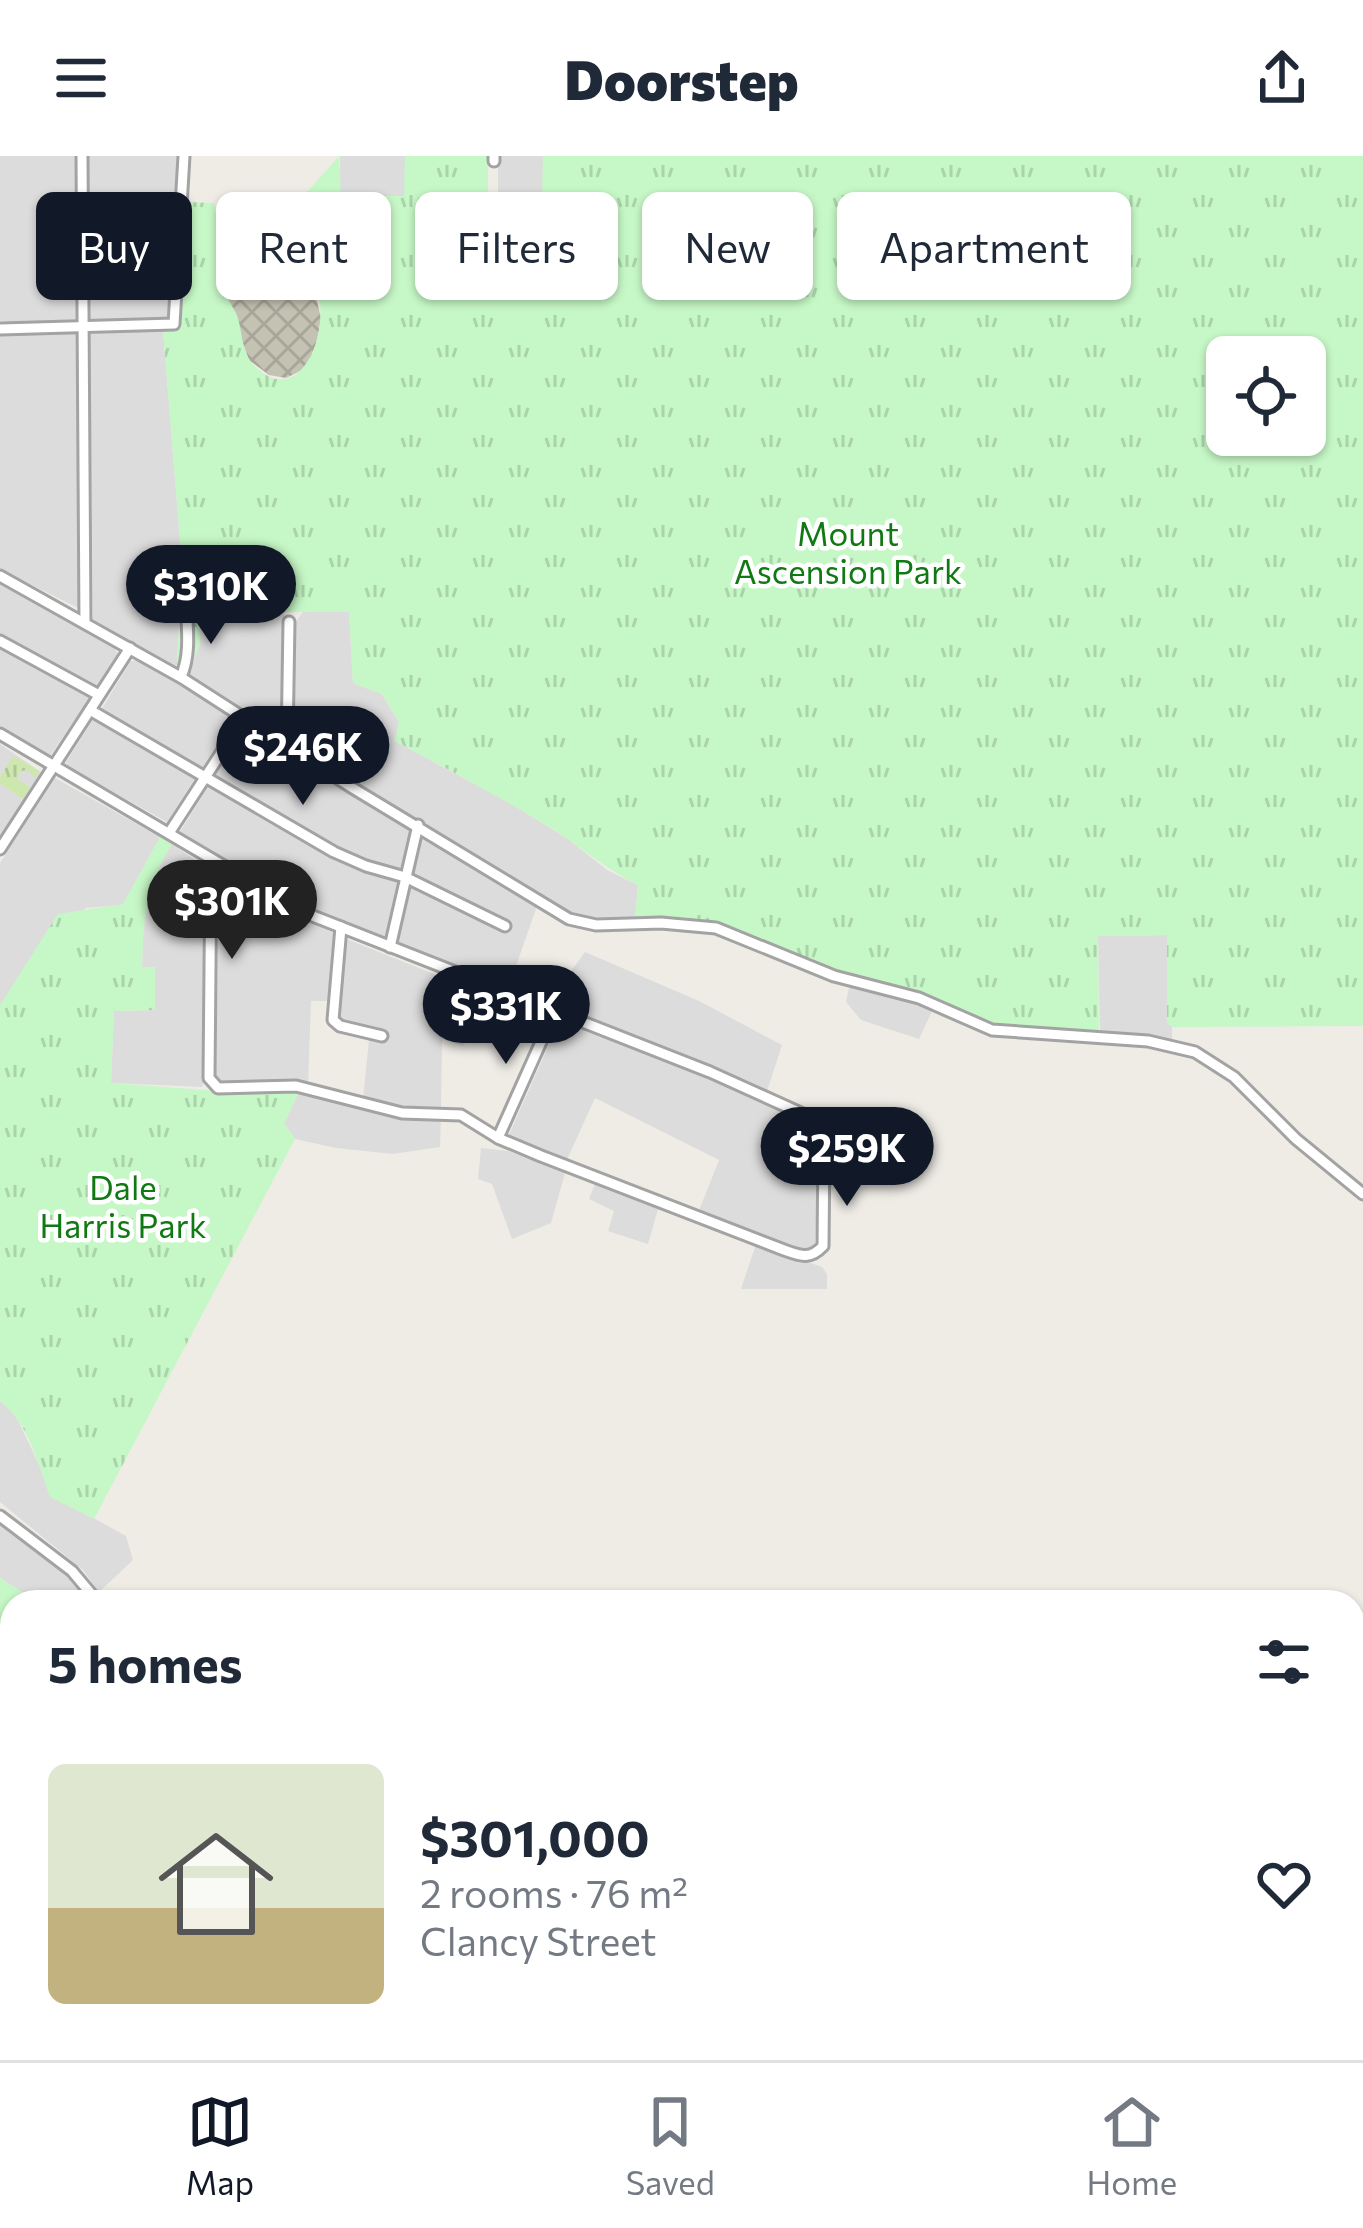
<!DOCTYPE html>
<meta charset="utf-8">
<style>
:root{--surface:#fff;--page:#f2f2f3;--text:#1f2937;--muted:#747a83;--line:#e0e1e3;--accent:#111827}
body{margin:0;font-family:Commissioner,sans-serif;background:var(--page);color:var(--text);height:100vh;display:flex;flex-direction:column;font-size:45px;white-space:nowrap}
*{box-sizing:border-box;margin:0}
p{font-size:39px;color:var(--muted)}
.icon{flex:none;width:66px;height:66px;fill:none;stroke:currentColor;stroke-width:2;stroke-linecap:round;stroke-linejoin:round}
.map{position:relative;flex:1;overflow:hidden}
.panel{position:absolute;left:0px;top:1434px;width:1365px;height:471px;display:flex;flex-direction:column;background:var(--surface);border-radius:36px 36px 0 0;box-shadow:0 3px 9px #0004}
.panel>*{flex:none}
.top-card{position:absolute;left:36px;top:36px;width:1293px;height:108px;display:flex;gap:24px}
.buttons{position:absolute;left:1206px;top:180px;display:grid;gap:24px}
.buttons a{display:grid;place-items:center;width:120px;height:120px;border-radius:18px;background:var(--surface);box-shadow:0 3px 9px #0004;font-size:60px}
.price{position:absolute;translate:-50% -102px;padding:0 27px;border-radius:42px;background:var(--accent);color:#fff;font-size:39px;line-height:78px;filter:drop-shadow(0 3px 6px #0008)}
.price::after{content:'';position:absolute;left:50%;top:72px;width:36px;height:27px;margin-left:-18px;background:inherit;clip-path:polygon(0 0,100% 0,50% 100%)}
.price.current{background:#222;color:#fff}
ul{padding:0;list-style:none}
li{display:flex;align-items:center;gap:36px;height:300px;padding:0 48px}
li span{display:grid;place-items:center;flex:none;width:336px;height:240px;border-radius:18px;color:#555}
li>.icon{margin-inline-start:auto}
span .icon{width:144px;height:144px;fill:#fffc;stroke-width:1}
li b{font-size:51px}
h2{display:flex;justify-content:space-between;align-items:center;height:144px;padding:0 48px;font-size:51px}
.chip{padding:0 42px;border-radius:18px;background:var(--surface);box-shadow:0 3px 9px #0004;font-size:42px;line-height:108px}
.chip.current{background:var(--accent);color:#fff}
header{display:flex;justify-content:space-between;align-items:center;height:156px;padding:0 48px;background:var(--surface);font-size:54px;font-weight:800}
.tab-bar{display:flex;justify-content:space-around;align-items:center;height:168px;border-top:3px solid var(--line);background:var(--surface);font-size:33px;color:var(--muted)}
.tab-bar a{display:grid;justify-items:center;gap:6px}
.tab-bar .current{color:var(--accent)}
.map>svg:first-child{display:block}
.residential{fill:#dddcdc}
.construction{fill:url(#construction-cross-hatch)}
.grass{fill:url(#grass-tufts)}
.park{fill:url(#park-tufts);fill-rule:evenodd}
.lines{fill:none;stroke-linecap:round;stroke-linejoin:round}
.minor-casing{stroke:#a3a3a3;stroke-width:15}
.minor{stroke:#fff;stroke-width:9}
.labels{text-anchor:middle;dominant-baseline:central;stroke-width:9;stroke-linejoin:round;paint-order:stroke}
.park-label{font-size:33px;fill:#117913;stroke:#fff}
</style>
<header><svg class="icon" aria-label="menu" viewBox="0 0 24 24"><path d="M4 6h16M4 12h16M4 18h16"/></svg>Doorstep<svg class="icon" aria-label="share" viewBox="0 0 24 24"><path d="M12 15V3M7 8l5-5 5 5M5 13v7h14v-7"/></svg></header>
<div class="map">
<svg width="1363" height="1904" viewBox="0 0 1363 1904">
<defs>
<pattern id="construction-cross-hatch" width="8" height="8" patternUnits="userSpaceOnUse" patternTransform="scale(3)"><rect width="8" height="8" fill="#c4c2b2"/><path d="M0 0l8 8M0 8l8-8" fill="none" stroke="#a8a699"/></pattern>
<pattern id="grass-tufts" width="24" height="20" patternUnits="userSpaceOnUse" patternTransform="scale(3)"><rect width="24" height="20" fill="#cee7af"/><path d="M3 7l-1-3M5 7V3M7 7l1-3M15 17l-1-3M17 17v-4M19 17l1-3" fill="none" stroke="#b0c696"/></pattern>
<pattern id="park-tufts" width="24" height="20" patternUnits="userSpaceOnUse" patternTransform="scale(3)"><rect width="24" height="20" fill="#c6f7c6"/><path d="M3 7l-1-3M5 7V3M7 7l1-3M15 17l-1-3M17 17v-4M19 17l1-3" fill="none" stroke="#aad3aa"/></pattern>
</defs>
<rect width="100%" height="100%" fill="#efece6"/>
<g class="residential">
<polygon points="0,0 75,0 77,165 0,165"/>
<polygon points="88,0 179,0 171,165 90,165"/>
<rect x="340" y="0" width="65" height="40"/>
<rect x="498" y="0" width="45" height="42"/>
<polygon points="163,174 182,409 177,509 173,510 93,466 90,178"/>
<polygon points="0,178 78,178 78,452 0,413"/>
<polygon points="284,404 284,565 283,570 275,572 188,519 200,487 196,446 209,407"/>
<polygon points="0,427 114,490 118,499 97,533 0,482"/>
<polygon points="349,455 353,527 382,538 399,566 395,585 508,646 568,683 607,714 638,729 635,764 592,765 567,756 294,588 294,468 303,456"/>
<polygon points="0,492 90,541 50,600 0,571"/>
<polygon points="137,504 233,561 232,568 200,614 100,556 130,506"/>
<polygon points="94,562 195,622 167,666 67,610 66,606"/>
<polygon points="248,572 410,674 388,785 321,758 180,676 242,576"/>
<polygon points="0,588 42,617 0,683"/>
<polygon points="55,622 160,681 123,749 86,752 27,811 0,849 0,707"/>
<polygon points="419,682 488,718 537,750 508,833 396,789"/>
<polygon points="172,688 204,710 205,922 202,931 111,927 114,855 154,854 155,812 142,812 144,755 153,719"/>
<polygon points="219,719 337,779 329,845 311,845 308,929 219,928 216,921"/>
<polygon points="1168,779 1167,866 1172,871 1172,886 1100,876 1098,780"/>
<polygon points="344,782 484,838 463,890 442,883 441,954 400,952 363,943 370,874 341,867 336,857"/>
<polygon points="585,796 699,845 782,889 767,935 637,888 547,848"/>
<polygon points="850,827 933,853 919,883 861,864 846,846"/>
<polygon points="559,866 731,929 804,963 819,984 815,1092 808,1097 698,1057 719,1004 595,942 565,1008 508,981"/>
<polygon points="299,936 441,961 440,991 393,998 336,992 295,983 284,967"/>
<polygon points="481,992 508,995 565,1017 551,1067 512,1083 492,1028 478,1023"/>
<polygon points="595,1028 658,1053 648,1088 608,1075 614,1055 589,1043"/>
<polygon points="756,1088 822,1111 827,1118 827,1133 741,1133"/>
<polygon points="0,1245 14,1256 54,1340 126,1380 133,1404 99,1436 83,1414 0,1346"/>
<polygon points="0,1368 78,1425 92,1446 37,1446 0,1422"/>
<polygon points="507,1893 621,1893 614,1904 517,1904"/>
</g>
<polygon class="construction" points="214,73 274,92 311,120 321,162 315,195 308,211 286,222 269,219 249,204 239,177 237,160 227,147 217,117 221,93"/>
<polygon class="grass" points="13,600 40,615 35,622 27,614 21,615 17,623 30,631 23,643 0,628 0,621"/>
<g class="park">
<path d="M339,0L341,40H404L405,0H488V42H542L543,0H1363V870L1172,871L1167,867V779L1098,780L1099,876L992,870L949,849L836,814L721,767L678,761L635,764L638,729C606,713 581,691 551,672C500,641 448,613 395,585L399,566L382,538L353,527L349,456H284V404L209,407L196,446L200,487L188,519L177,509L182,409L163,174L180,171L188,46L214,47C216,62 221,78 221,93C221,103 216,111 218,121C221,137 233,148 238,162C242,176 242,194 251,206C301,265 340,160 310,120C302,109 283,100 273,91L271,52L308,35ZM1227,201H1305V279H1227Z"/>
<path d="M160,681L172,688C145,732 144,761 142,811H155V854L114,855L111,927L219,935L299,936L284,967L295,983L94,1363L50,1341C38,1307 29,1268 0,1245V849L58,758L123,748Z"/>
<polygon points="0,1422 37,1446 12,1446 12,1893 479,1893 489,1904 0,1904"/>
</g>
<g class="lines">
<g class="minor-casing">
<g id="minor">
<polyline points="82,0 85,467"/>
<polyline points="494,0 494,5"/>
<polyline points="0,173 174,168 184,0"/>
<polyline points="0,420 182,522 351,631 569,763 596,769 661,767 716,772 834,820 919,842 992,874 1148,885 1195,896 1234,921 1296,983 1363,1038"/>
<polyline points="0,485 99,539"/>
<path d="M181,521C195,488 182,454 187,420L199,417L223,435"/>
<polyline points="90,554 334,696 366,710 405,721 505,770"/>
<path d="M0,578L300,755L710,916L812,962L824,988L823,1090C810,1104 801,1100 784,1094L541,1000L498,982L461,959L402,957L296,930L218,932L209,922L211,703"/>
<polyline points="287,589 289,466"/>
<polyline points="169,677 245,560"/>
<polyline points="0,693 130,492"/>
<polyline points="341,771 333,864 340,870 382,880"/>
<polyline points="390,791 418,669"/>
<polyline points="498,982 554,857"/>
<polyline points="0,1360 72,1415 98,1446"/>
<polyline points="1045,1893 1089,1904"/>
<polyline points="584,1904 585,1893"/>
</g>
</g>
<use href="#minor" class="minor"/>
</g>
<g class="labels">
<g class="park-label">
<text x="848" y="376">Mount<tspan x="848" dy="38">Ascension Park</tspan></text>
<text x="123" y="1030">Dale<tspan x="123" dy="38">Harris Park</tspan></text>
</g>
</g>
</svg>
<div class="buttons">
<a><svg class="icon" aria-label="locate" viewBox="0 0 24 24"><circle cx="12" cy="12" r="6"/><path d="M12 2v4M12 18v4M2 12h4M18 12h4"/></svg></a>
</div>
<b class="price" style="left:211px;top:491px">$310K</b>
<b class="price" style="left:303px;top:652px">$246K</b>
<b class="price current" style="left:232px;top:806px">$301K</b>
<b class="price" style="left:506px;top:911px">$331K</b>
<b class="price" style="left:847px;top:1053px">$259K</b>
<div class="top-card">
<a class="chip current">Buy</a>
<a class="chip">Rent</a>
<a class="chip">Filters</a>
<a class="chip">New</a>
<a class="chip">Apartment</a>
</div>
<section class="panel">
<h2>5 homes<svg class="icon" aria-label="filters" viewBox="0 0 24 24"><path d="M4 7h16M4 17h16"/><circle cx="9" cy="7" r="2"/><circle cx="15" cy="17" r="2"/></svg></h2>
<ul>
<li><span style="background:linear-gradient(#dfe7d0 60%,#c2b280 0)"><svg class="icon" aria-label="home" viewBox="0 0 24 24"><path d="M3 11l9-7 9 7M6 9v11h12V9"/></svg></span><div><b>$301,000</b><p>2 rooms · 76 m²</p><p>Clancy Street</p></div><svg class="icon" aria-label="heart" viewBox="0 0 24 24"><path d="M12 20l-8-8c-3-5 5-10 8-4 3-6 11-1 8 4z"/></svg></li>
</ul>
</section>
</div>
<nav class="tab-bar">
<a class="current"><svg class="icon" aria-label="map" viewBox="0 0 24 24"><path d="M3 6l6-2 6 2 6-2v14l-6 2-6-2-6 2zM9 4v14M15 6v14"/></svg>Map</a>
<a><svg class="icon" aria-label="saved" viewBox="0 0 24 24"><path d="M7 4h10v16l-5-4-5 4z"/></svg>Saved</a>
<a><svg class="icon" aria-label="home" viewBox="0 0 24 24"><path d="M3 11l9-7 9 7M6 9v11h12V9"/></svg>Home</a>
</nav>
